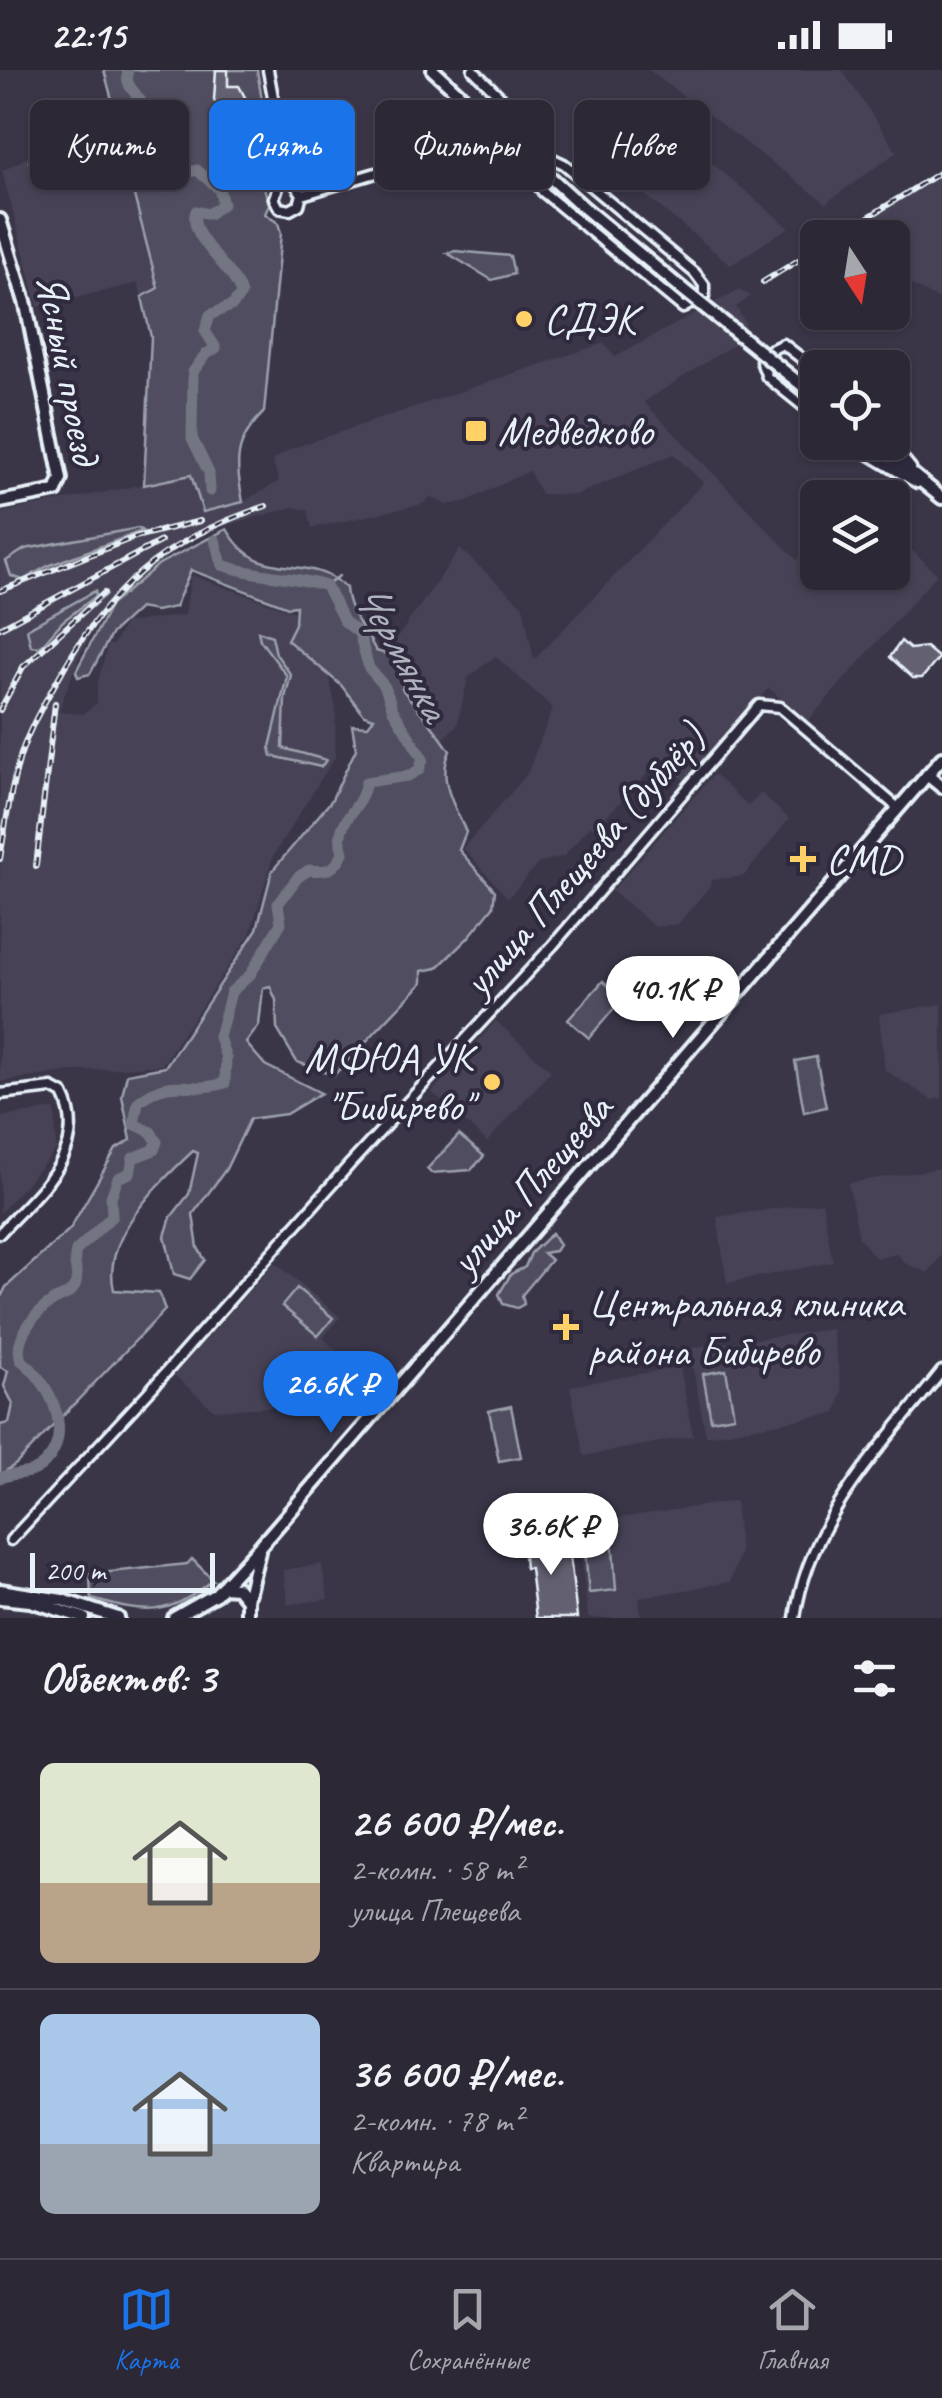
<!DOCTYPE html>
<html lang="ru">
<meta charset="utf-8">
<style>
:root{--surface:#2c2836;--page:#34303e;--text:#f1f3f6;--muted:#a6a6ad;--line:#484451;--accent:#1a73e8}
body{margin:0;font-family:Caveat,sans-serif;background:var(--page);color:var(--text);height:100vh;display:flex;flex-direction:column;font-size:38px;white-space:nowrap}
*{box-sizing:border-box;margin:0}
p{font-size:32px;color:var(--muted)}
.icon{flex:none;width:55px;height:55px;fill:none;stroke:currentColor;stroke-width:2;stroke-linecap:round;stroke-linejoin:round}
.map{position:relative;height:1548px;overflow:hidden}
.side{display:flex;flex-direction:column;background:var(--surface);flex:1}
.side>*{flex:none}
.hud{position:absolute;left:30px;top:30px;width:882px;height:90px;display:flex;gap:20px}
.needle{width:65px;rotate:168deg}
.controls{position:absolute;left:800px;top:150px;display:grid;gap:20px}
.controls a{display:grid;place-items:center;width:110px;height:110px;border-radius:15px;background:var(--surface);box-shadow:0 2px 8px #0004,0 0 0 2px var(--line);font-size:50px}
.scale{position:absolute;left:30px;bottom:25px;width:185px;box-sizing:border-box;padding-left:10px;border:5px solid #e8f1f8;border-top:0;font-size:28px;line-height:35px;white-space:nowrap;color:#e8f1f8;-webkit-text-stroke:8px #2f2a3d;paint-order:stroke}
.price{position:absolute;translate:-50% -85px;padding:0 22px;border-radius:35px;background:#fff;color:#222;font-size:32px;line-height:65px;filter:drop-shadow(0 2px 5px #0008)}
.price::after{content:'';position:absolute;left:50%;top:60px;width:30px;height:22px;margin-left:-15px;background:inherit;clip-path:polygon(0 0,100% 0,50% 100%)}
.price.active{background:var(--accent);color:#fff}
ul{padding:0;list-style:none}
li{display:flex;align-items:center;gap:30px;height:250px;padding:0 40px}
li+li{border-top:2px solid var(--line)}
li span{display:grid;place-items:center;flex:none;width:280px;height:200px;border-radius:15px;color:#555}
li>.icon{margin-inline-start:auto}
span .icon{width:120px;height:120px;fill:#fffc;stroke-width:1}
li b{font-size:42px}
h2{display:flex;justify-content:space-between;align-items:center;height:120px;padding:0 40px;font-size:42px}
.pill{padding:0 35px;border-radius:15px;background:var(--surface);box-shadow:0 2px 8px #0004,0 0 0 2px var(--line);font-size:35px;line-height:90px}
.pill.active{background:var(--accent);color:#fff}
.status{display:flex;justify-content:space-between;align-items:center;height:70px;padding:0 50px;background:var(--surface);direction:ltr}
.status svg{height:28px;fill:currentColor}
.tabs{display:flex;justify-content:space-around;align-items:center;height:140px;border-top:2px solid var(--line);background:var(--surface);font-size:28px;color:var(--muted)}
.tabs a{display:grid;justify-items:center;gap:5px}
.tabs .active{color:var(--accent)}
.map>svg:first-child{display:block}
.built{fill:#464354}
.green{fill:#504e5f;stroke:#9ca0ac;stroke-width:2.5}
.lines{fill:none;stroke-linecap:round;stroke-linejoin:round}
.stream{stroke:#a2a6b1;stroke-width:2.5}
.river{stroke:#737482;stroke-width:11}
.building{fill:#636171;stroke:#e8f1f8;stroke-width:2.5}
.street-casing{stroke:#e8f1f8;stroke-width:15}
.secondary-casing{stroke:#e8f1f8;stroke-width:18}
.street{stroke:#2f2a3d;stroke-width:8}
.secondary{stroke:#2f2a3d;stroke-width:10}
.rail-casing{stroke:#e8f1f8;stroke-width:6}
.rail{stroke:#2f2a3d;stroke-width:2.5;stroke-dasharray:8;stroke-linecap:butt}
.secondary-bridge-casing{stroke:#e8f1f8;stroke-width:18;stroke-linecap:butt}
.secondary-bridge{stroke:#2f2a3d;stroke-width:10}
.poi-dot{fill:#ffd166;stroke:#2f2a3d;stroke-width:4}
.labels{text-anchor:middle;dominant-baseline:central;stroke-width:8;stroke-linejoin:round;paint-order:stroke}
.poi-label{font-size:42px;fill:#e8f1f8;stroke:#2f2a3d;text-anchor:start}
.street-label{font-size:42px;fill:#e8f1f8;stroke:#2f2a3d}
.water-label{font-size:45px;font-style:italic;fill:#aeb2bd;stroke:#2f2a3d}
</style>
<div class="status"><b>22:15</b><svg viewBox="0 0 49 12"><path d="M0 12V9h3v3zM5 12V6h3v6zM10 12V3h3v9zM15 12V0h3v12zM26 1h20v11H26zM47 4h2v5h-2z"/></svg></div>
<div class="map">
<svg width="942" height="1548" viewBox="0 0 942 1548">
<rect width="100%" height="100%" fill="#3a3648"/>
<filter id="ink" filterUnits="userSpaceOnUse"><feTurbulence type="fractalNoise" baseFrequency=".01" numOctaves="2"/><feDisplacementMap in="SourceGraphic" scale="20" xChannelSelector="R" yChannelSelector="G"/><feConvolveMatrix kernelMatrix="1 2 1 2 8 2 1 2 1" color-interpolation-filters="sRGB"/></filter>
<g filter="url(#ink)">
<g class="built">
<polygon points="649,0 842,0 897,82 826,133"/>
<polygon points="111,34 158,218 142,227 138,213 38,237 2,101 96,50 94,38"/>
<polygon points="682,68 786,155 789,157 731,195 634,116"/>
<polygon points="942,105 942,231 893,205 892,168 839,167"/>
<polygon points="738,220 751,226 736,237 746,254 742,269 644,332 797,490 817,466 818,502 892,502 893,473 906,475 937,504 807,652 769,618 684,710 661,690 595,758 590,756 564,786 539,793 508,828 463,778 527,704 553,638 495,586 468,608 457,655 441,671 380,592 460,479 523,536 534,590 703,413 674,384 576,425 541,424 529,401 467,431 447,435 430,427 423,434 312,458 308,440 293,437 214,459 157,492 109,533 79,587 58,642 83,644 97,633 97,614 108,575 113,575 125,553 185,545 191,505 297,543 327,595 336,640 335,687 273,786 250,864 162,995 65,1002 0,1012 0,443 191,405 243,432 279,411 272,391 290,379 604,273 615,287"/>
<polygon points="714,704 748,736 761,723 789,749 744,806 711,810 710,816 678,854 655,857 612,821"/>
<polygon points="942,934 942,1028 932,1030 885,1000 879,944"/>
<polygon points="496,951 551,1001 487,1072 432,1022"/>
<polygon points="55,1039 56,1080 0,1143 0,1047"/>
<polygon points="942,1098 942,1185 928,1203 904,1193 898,1184 876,1188 859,1168 848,1113"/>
<polygon points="822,1132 833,1192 727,1213 717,1147"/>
<polygon points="275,1192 340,1247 323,1268 338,1282 290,1336 214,1340 174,1305"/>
<polygon points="832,1259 842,1321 836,1343 706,1366 689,1278"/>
<polygon points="680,1297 693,1366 584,1386 570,1316"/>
<polygon points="735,1431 740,1483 730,1512 639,1528 641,1548 588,1548 578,1454"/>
<polygon points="322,1494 328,1529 288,1535 283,1500"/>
</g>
<g class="green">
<path d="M104,0H257L271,85L264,117L269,135L265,144L278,153L281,163L264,342C234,372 235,391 243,432L203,442L191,405L144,415L151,267L142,227L158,218L115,52L122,46L120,35L112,30Z"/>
<polygon points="69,72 81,95 41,116 29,92"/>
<polygon points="455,181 510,186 514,204 492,210 447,183"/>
<polygon points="138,458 142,461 48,496 23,510 11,506 6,491 25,479"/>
<path d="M227,459C261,518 305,479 346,518C348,544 364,557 376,581L396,587L407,606L402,619C419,641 435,657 450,681C437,709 454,735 466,762L459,780L495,821L493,837L468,868L437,898L422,901V913L334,1005L297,992L277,959L276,930L270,916L263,918L259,955L246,973L265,995L321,1023L286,1044L250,1049L226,1099L193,1144L198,1178L205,1190L190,1209L174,1204L165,1166L171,1147L189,1124L198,1083L193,1081C158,1114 101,1168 114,1220L159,1223L165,1240L16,1394L0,1405V1355L9,1353L13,1334L4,1316L8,1301L0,1297V1229L6,1217L70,1159L116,1079L131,1070L122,1026L127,1004L165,997L257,859L272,801L331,731L356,679L352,655L368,656L374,648L364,645L341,615L287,570L295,554L296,536L288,537L191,500L175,537L156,541L139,538L112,563L90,604L78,607L76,601L111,535L159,494Z"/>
<polygon points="95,521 96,526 63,551 40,577 31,576 27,559"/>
<polygon points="258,561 272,566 276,584 291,605 285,628 283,678 326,690 321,697 272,686 270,677 287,606 260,570"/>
<polygon points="603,911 623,928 589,968 568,950"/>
<polygon points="816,987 826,1037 804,1042 795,991"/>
<polygon points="459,1065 484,1086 471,1100 431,1103 427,1099"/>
<polygon points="552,1163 559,1175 555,1181 543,1183 551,1190 522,1225 524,1234 517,1238 503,1234 499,1224 511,1204 525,1197 531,1183"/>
<polygon points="297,1218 333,1248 318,1266 282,1236"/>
<polygon points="726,1300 734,1346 711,1350 703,1304"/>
<polygon points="511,1336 521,1387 499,1391 489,1341"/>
<polygon points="612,1466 616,1520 589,1523 584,1469"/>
<path d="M192,1489L213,1510C166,1548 147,1544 91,1529L90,1504L187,1494Z"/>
</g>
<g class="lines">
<polyline class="stream" points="326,516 339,506"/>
<g class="river">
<path d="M128,0C124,17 136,21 143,35C155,59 135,93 163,117L170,107L197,100L219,119L223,134L209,144L196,141C186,167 234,197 241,224L233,235L210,245L205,261L216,278L205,285L193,302L192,368L209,403L210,421"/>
<path d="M0,1408C14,1402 32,1406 44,1394C76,1363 49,1311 21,1290C13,1268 35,1243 53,1231C59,1227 68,1226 73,1219C82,1205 71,1195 76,1181L112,1146L111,1127L118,1108L130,1103L133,1088L154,1080L157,1072L151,1062L134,1054L138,1032C175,1003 188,1025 225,1013L226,988L219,967L231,922L250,905L281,853L278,834L298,807L309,800C328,802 335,800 343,783C332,749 361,744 366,712L408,706L419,700L423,689L393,640L385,617L369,598L359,563L344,551L326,516C291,505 256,507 222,495L215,470"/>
</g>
</g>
<g class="building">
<polygon points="216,0 228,0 228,16 239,16 247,31 238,46 222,45 214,30"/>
<polygon points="901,571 910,579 926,577 939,588 922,608 913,608 890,587"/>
<polygon points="559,1467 568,1469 577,1548 536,1548 530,1498 525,1498 523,1474"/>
</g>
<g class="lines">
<g class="street-casing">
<g id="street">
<polyline points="268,0 287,103 302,124 299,135 290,140 279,138 274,128 283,104 283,87"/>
<polyline points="473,0 530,56"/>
<polyline points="505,70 543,122 683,238 704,226 704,215 695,203 564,94 515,71"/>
<polyline points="302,125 443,83"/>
<polyline points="818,301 783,274 766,282 761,291 767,307 818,348"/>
<polyline points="848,372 917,413"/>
<polyline points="890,372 911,398"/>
<path d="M0,1024L52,1018L63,1024C92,1082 35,1124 0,1163"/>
<polyline points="11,1470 152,1318 350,1094 553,875 759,635 780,637 898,738"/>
<path d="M795,1548C809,1448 882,1377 942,1301"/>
</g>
</g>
<g class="secondary-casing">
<g id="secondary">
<polyline points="433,0 583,137 681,218"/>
<polyline points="0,150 26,235 61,409 56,421 0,432"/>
<polyline points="779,297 818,328"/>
<polyline points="873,372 942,428"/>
<polyline points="927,705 942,717"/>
<polyline points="222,1517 237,1518 247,1530"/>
<polyline points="0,1520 62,1530 118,1548"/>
<polyline points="0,1528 30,1531 84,1548"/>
<polyline points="174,1548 216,1524 261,1475 942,688"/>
<polyline points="247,1548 247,1530 259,1481"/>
</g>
</g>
<use href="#street" class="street"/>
<use href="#secondary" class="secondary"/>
<g class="rail-casing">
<g id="rail">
<polyline points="835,168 942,101"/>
<polyline points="763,212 818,178"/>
<polyline points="0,521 135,467 200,451"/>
<polyline points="0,558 161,471"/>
<polyline points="0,640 23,597 104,523"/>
<path d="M0,789C5,759 9,728 17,698C24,668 40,640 55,614C107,518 162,470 266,436"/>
<polyline points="36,796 55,633"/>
</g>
</g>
<use href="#rail" class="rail"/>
<g class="secondary-bridge-casing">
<polyline id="secondary-bridge" points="681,218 779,297"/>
</g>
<use href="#secondary-bridge" class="secondary-bridge"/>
</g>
</g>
<g class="poi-dot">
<circle cx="524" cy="249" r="10"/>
<rect x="464" y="349" width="24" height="24" rx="5"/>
<path d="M798 774h10v10h10v10h-10v10h-10v-10h-10v-10h10z"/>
<circle cx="492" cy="1012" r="10"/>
<path d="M561 1242h10v10h10v10h-10v10h-10v-10h-10v-10h10z"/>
</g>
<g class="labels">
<g class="poi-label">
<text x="544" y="249">СДЭК</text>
<text x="498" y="361">Медведково</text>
<text x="826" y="789">CMD</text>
<text x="472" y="988" text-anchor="end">МФЮА УК<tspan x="472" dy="48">"Бибирево"</tspan></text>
<text x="588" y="1233">Центральная клиника<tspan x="588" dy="48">района Бибирево</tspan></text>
</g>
<g class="street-label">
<text transform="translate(68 299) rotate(79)">Ясный проезд</text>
<text transform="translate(584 790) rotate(-49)">улица Плещеева (дублёр)</text>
<text transform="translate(531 1115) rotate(-49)">улица Плещеева</text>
</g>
<g class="water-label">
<text transform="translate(402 581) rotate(61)">Чермянка</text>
</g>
</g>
</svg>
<div class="controls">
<a><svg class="needle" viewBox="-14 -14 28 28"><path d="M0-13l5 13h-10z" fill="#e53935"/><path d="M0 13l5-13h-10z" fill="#a6a6ad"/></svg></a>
<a><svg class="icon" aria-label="locate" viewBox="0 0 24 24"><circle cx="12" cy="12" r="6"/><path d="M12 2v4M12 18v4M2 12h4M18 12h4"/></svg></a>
<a><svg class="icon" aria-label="layers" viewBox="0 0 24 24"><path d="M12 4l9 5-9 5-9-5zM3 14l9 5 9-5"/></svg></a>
</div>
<div class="scale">200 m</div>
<b class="price" style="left:673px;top:971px">40.1K ₽</b>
<b class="price active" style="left:331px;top:1366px">26.6K ₽</b>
<b class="price" style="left:551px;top:1508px">36.6K ₽</b>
<div class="hud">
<a class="pill">Купить</a>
<a class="pill active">Снять</a>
<a class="pill">Фильтры</a>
<a class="pill">Новое</a>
</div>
</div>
<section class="side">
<h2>Объектов: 3<svg class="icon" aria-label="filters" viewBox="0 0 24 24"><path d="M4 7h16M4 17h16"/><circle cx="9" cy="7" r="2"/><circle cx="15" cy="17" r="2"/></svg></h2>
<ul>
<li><span style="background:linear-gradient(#dfe7d0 60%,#b9a48a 0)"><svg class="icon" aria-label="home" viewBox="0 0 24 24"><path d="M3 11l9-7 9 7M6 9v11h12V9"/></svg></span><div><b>26 600 ₽/мес.</b><p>2-комн. · 58 m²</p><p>улица Плещеева</p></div></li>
<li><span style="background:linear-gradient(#a9c7e8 65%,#9aa5b1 0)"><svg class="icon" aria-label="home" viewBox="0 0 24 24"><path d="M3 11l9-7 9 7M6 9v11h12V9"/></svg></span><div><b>36 600 ₽/мес.</b><p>2-комн. · 78 m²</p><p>Квартира</p></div></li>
</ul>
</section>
<nav class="tabs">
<a class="active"><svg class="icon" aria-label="map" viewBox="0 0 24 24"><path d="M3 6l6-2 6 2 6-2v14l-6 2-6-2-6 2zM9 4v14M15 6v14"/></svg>Карта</a>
<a><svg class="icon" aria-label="saved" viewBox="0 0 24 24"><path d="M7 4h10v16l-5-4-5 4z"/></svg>Сохранённые</a>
<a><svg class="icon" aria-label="home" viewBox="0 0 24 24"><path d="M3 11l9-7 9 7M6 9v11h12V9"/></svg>Главная</a>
</nav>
